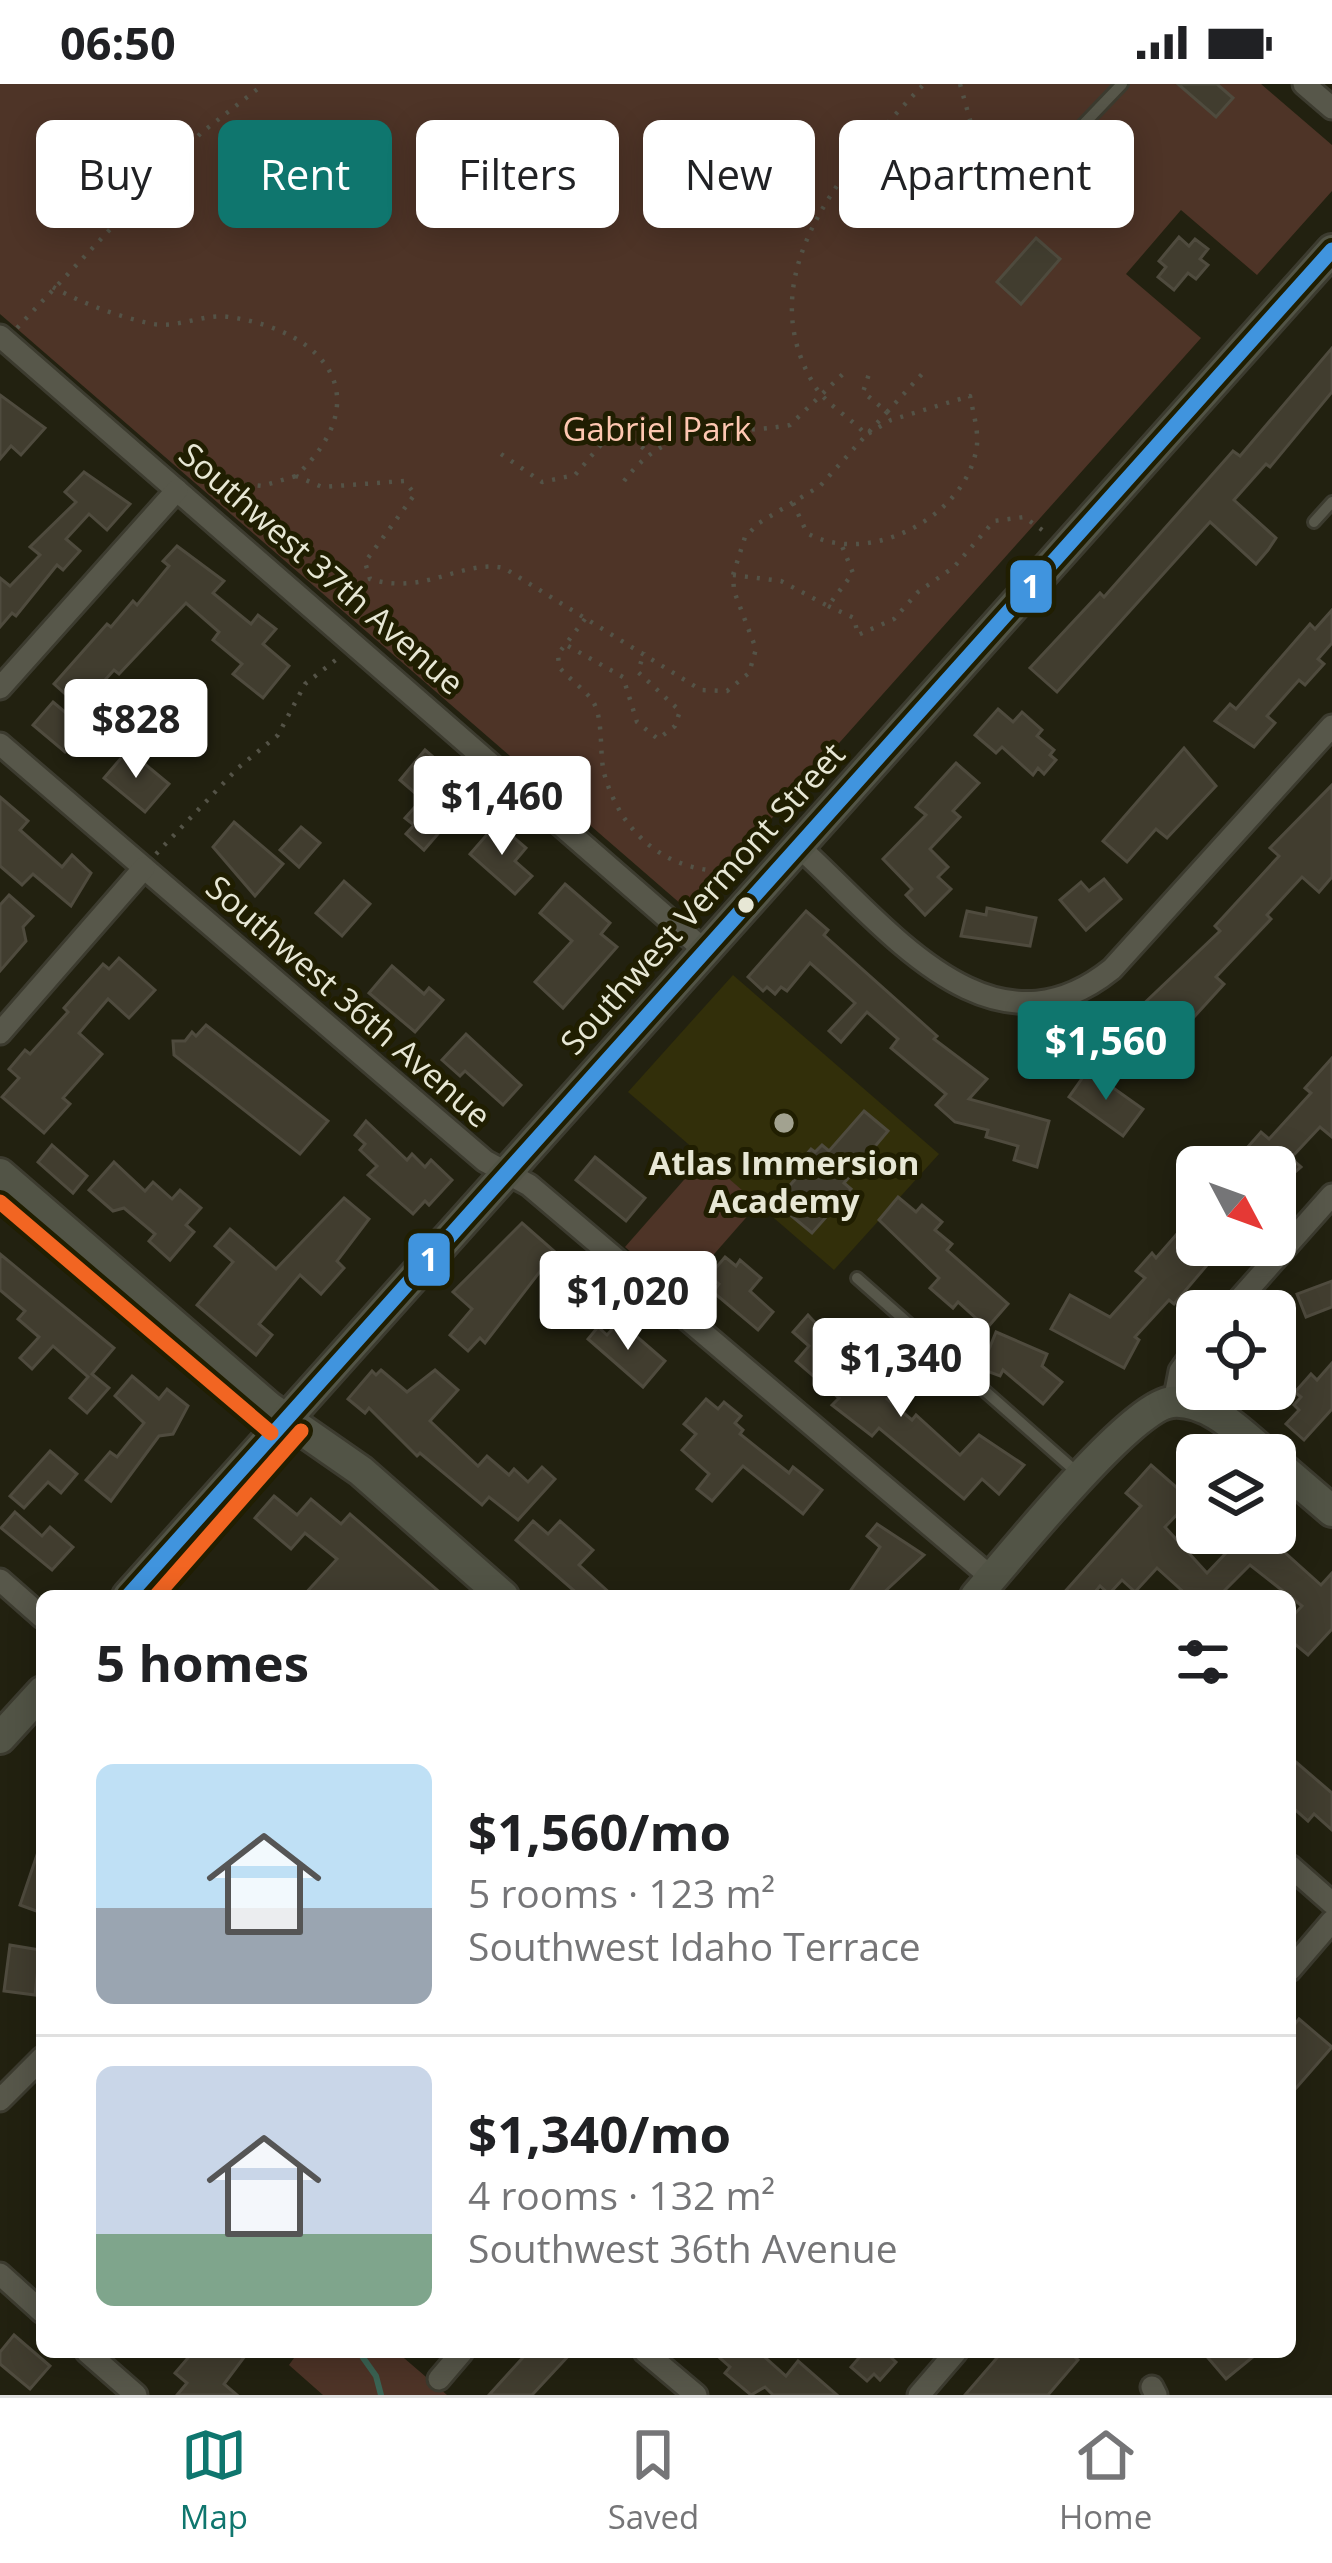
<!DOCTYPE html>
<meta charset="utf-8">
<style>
:root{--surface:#fff;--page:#f6f6f6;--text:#202124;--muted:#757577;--line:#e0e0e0;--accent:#0f766e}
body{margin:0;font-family:"Open Sans",sans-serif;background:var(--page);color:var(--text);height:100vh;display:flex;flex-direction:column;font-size:45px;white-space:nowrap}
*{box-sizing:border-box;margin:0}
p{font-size:39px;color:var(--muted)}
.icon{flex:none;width:66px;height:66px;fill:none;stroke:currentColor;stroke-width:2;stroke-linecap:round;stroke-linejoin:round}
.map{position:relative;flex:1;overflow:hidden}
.details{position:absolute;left:36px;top:1506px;width:1260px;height:768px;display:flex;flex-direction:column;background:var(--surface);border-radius:18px;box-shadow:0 6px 30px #0003}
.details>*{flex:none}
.banner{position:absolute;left:36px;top:36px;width:1260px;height:108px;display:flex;gap:24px}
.needle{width:78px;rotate:131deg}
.buttons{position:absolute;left:1176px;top:1062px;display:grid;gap:24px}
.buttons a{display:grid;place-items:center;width:120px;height:120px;border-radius:18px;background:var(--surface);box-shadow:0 6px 30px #0003;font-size:60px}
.price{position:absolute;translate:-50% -102px;padding:0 27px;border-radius:12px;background:#fff;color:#222;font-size:39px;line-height:78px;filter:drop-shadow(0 3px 6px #0008)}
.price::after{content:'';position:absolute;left:50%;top:72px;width:36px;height:27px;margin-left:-18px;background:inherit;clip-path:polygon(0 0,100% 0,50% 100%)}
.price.selected{background:var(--accent);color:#fff}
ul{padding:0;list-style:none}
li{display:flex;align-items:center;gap:36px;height:300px;padding:0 60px}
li+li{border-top:3px solid var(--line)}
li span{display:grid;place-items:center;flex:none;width:336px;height:240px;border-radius:18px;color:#555}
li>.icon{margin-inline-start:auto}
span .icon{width:144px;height:144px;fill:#fffc;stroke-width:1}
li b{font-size:51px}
h2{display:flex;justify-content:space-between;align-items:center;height:144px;padding:0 60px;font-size:51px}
.pill{padding:0 42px;border-radius:18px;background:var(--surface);box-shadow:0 6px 30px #0003;font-size:42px;line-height:108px}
.pill.selected{background:var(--accent);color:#fff}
.status{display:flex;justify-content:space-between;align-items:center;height:84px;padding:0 60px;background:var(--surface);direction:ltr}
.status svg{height:33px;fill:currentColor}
.dock{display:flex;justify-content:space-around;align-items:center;height:168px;border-top:3px solid var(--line);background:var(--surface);font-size:33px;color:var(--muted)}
.dock a{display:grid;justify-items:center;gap:6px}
.dock .selected{color:var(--accent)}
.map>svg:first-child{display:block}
.built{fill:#322f0a}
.green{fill:#4e3427}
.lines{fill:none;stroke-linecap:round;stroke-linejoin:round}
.stream{stroke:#3b6454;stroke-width:6}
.building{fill:#413d2f;stroke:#4f4b3e;stroke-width:3}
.lane-casing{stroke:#3c3b2f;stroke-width:16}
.street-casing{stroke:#3c3b2f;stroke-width:27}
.secondary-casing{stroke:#3c3b2f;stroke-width:36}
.path{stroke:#545347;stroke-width:4.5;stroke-dasharray:3 9;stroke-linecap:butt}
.lane{stroke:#57574a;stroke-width:10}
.street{stroke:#57574a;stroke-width:21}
.secondary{stroke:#525446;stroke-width:30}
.bus-1-casing{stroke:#201e01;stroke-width:24}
.bus-2-casing{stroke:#201e01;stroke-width:24}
.bus-1{stroke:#4094de;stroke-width:15}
.bus-2{stroke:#f26522;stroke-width:15}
.bus-dot{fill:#e7e7d5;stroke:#201e01;stroke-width:4.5}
.poi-dot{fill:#a2a290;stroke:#201e01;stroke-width:4.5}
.labels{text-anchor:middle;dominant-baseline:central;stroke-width:10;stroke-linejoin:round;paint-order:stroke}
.park-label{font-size:33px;fill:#fec7b1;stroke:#201e01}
.street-label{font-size:33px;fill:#e7e7d5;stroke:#201e01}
.poi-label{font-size:33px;font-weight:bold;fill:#e7e7d5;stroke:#201e01}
.line-badge{stroke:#201e01;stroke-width:4.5}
.badge-label{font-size:33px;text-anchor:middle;font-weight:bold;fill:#fff}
</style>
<div class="status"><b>06:50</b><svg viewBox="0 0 49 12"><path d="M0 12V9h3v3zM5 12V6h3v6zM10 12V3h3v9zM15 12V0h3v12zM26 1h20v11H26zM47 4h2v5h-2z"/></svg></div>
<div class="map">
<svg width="1332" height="2311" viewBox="0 0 1332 2311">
<rect width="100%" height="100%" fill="#222110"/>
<polygon class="built" points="733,891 939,1070 834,1186 628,1008"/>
<g class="green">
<polygon points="0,0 1261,0 1332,61 1332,107 1257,191 1181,126 1126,190 1201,254 689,827 0,230"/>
<polygon points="704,1073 758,1120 680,1209 625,1163"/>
<polygon points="288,2268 397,2268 447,2311 323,2311 289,2281 294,2274"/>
</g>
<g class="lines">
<polyline class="stream" points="359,2268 376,2292 381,2311"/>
</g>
<g class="building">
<polygon points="1178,0 1217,0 1233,14 1216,33"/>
<polygon points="1179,153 1189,162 1195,155 1208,165 1200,175 1208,181 1196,195 1188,189 1174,206 1158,193 1166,183 1159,177"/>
<polygon points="1036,154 1060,175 1021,220 997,198"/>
<polygon points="1332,264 1332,308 1270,383 1266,380 1234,416 1276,454 1268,466 1256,480 1210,438 1057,608 1030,584 1100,509 1104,513 1233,367 1240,372"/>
<polygon points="0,311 45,344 21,371 11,362 0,375"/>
<polygon points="84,388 130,420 107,446 89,430 66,455 80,467 63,486 57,481 16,532 12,529 0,543 0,494 10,502 40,471 30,463 76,418 65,408"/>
<polygon points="177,462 224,497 213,509 251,540 258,531 276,545 263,560 289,582 263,614 233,590 242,580 213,556 219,548 186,519 119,590 114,586 96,606 89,600 73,617 54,600 107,540 111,543 133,517 137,521 169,482 163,477"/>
<polygon points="1332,526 1332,559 1318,575 1324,580 1305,601 1299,596 1267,632 1275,639 1254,663 1215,637 1230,620 1236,625 1310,540 1315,545"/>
<polygon points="53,618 85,645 65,668 33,641"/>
<polygon points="998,625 1013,638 1022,628 1042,646 1037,652 1054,666 1050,671 1056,676 1044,690 1038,684 1033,691 1002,663 996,669 975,651"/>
<polygon points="1184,664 1216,702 1167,754 1156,745 1127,778 1103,757"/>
<polygon points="128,666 169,700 145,728 104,694"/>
<polygon points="425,666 474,708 424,766 406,750 414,741 405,734 422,715 400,696"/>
<polygon points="956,679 979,699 953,727 960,733 930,765 948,783 938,793 951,805 925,831 906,811 912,805 883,775 926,731 916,723"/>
<polygon points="1332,701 1332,793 1319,808 1302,793 1267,831 1271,835 1216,893 1224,900 1184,944 1189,949 1152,990 1119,960 1141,936 1134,929 1220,847 1215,842 1279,772 1270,764"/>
<polygon points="0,713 28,737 20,746 62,783 72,771 91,789 71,822 33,790 22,801 0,782"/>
<polygon points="234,738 283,780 255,812 213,763"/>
<polygon points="497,739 526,764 515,777 532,792 515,810 470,770"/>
<polygon points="301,743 320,759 299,783 280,766"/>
<polygon points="1104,795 1121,815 1086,846 1060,816 1081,798 1089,807"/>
<polygon points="344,797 370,820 342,852 316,829"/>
<polygon points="565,800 610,839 601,850 617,863 563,924 535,898 572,857 540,829"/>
<polygon points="9,811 33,832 23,843 26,857 0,887 0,821"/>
<polygon points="987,824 1036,834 1030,862 961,852 967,827 986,831"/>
<polygon points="806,827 828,846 824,851 937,952 934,955 987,995 969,1015 1049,1037 1037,1083 1014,1076 1018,1062 986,1053 988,1046 955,1038 936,1021 946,1010 891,964 898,955 867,928 841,958 829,947 855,919 810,879 787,907 781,903 775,910 767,903 763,907 748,893"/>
<polygon points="119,874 155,906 129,934 108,915 79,949 102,970 63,1014 70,1020 44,1049 2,1013 19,994 9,985 25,966 30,970 68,928 64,924 103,880 109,885"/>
<polygon points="392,882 424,910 429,904 443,916 415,948 369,909"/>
<polygon points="206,941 328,1037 300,1070 174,971 173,957 185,957 192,948 196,952"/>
<polygon points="466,950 521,1001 503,1021 465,987 460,992 442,976"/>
<polygon points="1332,974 1332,1053 1320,1043 1291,1074 1301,1083 1288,1094 1275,1083 1230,1083 1261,1048 1269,1055 1311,1009 1305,1004"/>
<polygon points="1088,986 1143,1025 1123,1052 1069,1013"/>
<polygon points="864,1027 888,1047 844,1099 851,1105 812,1149 782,1124 791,1113 785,1107 805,1084 799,1079 811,1065 815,1068 822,1061 829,1067"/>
<polygon points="366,1037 407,1076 412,1070 425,1083 431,1076 452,1096 429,1121 425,1117 413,1130 368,1091 377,1082 360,1066 365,1060 355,1051"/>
<polygon points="52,1061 87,1092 73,1109 38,1078"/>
<polygon points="595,1073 645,1114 626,1137 576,1096"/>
<polygon points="114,1078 145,1107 153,1098 172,1115 180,1106 201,1124 186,1141 194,1148 170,1176 149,1157 155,1150 124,1124 113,1127 89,1106"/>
<polygon points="898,1113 916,1128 922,1121 942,1138 935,1146 952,1160 947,1166 1008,1220 987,1244 958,1218 953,1224 930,1204 939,1194 879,1136"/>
<polygon points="344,1114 369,1135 337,1177 344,1184 321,1210 300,1191 259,1240 272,1251 256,1271 197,1221 233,1178 215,1162 230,1145 276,1185"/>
<polygon points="1197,1127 1197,1161 1224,1161 1174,1220 1169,1216 1135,1253 1139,1256 1124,1284 1051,1245 1070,1211 1110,1233 1145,1194 1136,1187 1152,1169 1156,1174"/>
<polygon points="522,1139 555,1168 485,1259 480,1254 468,1267 450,1251 472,1225 453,1208"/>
<polygon points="0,1170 114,1264 92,1290 109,1304 87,1329 70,1314 88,1293 53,1262 32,1285 20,1274 39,1253 18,1235 25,1227 0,1206"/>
<polygon points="725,1173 736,1182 740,1176 761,1194 750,1207 773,1228 758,1246 713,1208 719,1200 709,1192"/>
<polygon points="1332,1197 1332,1223 1306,1233 1297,1210"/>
<polygon points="808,1231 834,1259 830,1265 860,1290 868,1280 886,1296 880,1302 890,1311 887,1315 912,1336 916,1331 960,1371 979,1351 1024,1381 999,1410 982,1395 964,1415 879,1344 872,1352 832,1321 839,1314 796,1277 809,1262 793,1248"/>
<polygon points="616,1241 623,1248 627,1244 665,1277 643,1303 588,1255 598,1243 607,1251"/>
<polygon points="996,1248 1047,1270 1042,1282 1062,1298 1043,1320 1003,1286 1000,1292 981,1285"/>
<polygon points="1332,1279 1332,1325 1304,1356 1286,1340 1299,1326 1294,1321 1301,1313 1295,1308 1311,1290 1317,1296"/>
<polygon points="381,1286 407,1308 435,1286 458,1306 430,1337 478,1382 487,1372 509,1391 514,1385 528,1398 542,1383 555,1395 518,1436 489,1413 482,1421 420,1369 417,1372 369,1324 365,1329 348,1315 372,1287 376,1291"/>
<polygon points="132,1292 159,1315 167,1305 188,1322 173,1350 159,1352 111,1417 86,1396 110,1368 117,1373 144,1339 115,1312"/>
<polygon points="706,1315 718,1325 724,1318 741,1332 735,1339 743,1346 740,1350 789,1389 793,1383 822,1406 803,1430 743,1382 712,1417 697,1405 709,1390 682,1366 696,1350 684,1340"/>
<polygon points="50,1367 77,1390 61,1409 48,1398 24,1424 10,1412"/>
<polygon points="1151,1381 1183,1409 1178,1414 1186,1421 1165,1443 1207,1489 1245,1449 1263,1449 1321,1501 1332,1489 1332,1545 1308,1571 1290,1556 1290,1535 1302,1522 1250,1481 1219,1512 1188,1512 1157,1484 1135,1508 1122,1496 1109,1510 1100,1502 1095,1508 1100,1512 1061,1512 1141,1422 1126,1409"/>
<polygon points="274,1412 297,1431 311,1415 341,1440 350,1430 444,1512 303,1512 337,1475 305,1449 291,1465 255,1434"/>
<polygon points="15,1428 42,1452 50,1443 73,1463 52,1486 1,1444"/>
<polygon points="533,1437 548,1450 560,1437 593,1466 579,1481 613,1512 580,1512 516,1456"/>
<polygon points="877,1440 924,1471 880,1512 847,1512 880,1463 867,1452"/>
<polygon points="1290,1673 1332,1709 1332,1746 1314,1730 1308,1737 1290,1721"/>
<polygon points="39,1765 42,1765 42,1829 20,1821"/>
<polygon points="10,1861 40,1866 35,1911 4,1907"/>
<polygon points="1299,1935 1332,1963 1290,2011 1290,1946"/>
<polygon points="14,2251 50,2282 30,2305 0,2280 0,2268"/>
<polygon points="193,2268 248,2268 224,2300 237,2311 177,2311 187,2299 175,2289"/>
<polygon points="528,2268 572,2268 532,2311 489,2311"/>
<polygon points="713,2268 759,2268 786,2292 798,2277 837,2311 773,2311 765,2303 751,2311 725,2289 730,2283"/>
<polygon points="864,2268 885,2268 896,2278 880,2296 874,2290 867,2297 851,2283"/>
<polygon points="1002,2268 1069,2268 1078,2276 1048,2311 965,2311"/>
<polygon points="1203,2268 1259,2268 1226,2295"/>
</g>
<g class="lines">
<g class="lane-casing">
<g id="lane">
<polyline points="1078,46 1122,0"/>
<polyline points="1314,438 1332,418"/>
<polyline points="857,1194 1080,1391"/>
</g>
</g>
<g class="street-casing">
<g id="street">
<polyline points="1304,0 1332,24"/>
<polyline points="0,252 704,866"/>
<polyline points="0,604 177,406"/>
<polyline points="0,660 485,1077 529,1101 992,1494"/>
<path d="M798,762C885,840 989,984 1112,885L1332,642"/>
<polyline points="0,949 144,784"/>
<polyline points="1229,1227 1332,1111"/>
<polyline points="1174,1318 1180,1287 1197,1263"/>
<polyline points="0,1496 42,1533"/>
<polyline points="1290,1782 1332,1819"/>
<polyline points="1290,1886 1332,1837"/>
<polyline points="0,2016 42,1974"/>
<polyline points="0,2190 42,2228"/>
<polyline points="87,2268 136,2311"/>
<polyline points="645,2268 696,2311"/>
<polyline points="439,2295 462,2268"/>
<polyline points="1152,2303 1156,2311"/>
<polyline points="919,2311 956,2268"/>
</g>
</g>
<g class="secondary-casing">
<g id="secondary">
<polyline points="0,1090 269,1323 361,1387 503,1512"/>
<polyline points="1275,1378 1332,1427"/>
<polyline points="128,1512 1332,166"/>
<path d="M976,1512C1009,1475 1130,1322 1172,1318C1209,1315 1241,1349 1267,1371"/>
<polyline points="0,1654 42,1608"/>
</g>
</g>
<g class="path">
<polyline points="960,0 972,43"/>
<path d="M53,203C81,219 117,232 148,239C177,246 202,229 229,233C328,247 378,315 296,392L322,403L404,397L415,410L365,478L370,495C426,512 461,475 504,484L701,606L727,607L749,589L756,565L734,507L733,491L745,453L759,439L820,402L887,328L863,308L869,290"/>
<polyline points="17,244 201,49 264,0"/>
<polyline points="887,328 923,289"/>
<polyline points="501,370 542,398 575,391 617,342 649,369"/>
<polyline points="198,395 262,402 296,392"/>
<path d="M624,397C672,334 723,353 790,341L847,286"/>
<path d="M793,419L807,449C866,483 963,435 976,367C980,350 973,329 970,312L891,336L866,351C850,332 826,322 813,299C747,186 850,78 924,0"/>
<polyline points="733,491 781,497 828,522 853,489 842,462"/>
<polyline points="828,522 854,534 858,551 894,535 918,508 954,483 994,437 1024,433 1045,448"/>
<path d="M585,535L558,570L559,583C568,594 583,604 592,616C604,633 599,668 604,689C622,755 675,794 742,786"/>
<polyline points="568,562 623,593 637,638 658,655 675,642 680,627 638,588 644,568"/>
<polyline points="156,770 238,684 278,651 305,600 337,575"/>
</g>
<use href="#lane" class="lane"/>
<use href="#street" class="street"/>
<use href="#secondary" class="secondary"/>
<g class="bus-1-casing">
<polyline id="bus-1" points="128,1512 1332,166"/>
</g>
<g class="bus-2-casing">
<g id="bus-2">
<polyline points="0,1118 271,1349"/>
<polyline points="156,1512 301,1347"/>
</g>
</g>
<use href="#bus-1" class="bus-1"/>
<use href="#bus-2" class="bus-2"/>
</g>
<circle class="bus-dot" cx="746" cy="821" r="10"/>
<circle class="poi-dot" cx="784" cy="1039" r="12"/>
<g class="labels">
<g class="park-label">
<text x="657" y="344">Gabriel Park</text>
</g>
<g class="street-label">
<text transform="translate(322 484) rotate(41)">Southwest 37th Avenue</text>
<text transform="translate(702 814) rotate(-48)">Southwest Vermont Street</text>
<text transform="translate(349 917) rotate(41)">Southwest 36th Avenue</text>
</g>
<g class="poi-label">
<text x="784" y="1078">Atlas Immersion<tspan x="784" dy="38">Academy</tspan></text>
</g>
</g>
<g class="line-badge">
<rect x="1008" y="474" width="46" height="57" rx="12" fill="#4094de"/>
<rect x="406" y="1147" width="46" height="57" rx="12" fill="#4094de"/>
</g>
<g class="badge-label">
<text x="1031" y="514">1</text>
<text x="429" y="1187">1</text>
</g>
</svg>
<div class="buttons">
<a><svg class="needle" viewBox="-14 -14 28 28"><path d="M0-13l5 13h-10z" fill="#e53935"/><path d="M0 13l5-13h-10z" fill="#757577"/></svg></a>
<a><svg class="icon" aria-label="locate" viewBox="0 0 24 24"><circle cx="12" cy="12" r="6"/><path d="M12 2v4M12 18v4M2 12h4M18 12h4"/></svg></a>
<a><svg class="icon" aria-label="layers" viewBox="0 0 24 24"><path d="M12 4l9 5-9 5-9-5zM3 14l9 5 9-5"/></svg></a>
</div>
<b class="price" style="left:136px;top:697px">$828</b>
<b class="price" style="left:502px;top:774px">$1,460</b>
<b class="price selected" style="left:1106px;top:1019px">$1,560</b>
<b class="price" style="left:628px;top:1269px">$1,020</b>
<b class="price" style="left:901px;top:1336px">$1,340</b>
<div class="banner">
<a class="pill">Buy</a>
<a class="pill selected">Rent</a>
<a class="pill">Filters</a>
<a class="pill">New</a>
<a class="pill">Apartment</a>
</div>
<section class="details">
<h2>5 homes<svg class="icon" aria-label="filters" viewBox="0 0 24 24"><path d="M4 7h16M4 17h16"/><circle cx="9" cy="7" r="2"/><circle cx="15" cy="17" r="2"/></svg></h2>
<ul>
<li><span style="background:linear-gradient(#bfe0f5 60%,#9aa5b1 0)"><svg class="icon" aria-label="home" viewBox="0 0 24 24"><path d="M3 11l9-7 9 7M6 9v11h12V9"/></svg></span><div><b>$1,560/mo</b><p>5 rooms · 123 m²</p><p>Southwest Idaho Terrace</p></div></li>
<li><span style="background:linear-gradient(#c9d6e8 70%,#7fa58c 0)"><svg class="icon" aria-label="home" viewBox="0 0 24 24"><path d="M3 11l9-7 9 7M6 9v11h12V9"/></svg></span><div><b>$1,340/mo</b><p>4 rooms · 132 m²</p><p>Southwest 36th Avenue</p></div></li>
</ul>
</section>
</div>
<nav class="dock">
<a class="selected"><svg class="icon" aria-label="map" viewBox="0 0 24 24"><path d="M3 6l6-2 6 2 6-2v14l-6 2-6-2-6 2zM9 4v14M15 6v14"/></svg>Map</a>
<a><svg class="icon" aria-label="saved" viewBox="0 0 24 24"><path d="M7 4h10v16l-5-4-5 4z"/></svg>Saved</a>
<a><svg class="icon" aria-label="home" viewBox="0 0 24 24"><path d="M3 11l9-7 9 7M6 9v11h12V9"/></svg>Home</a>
</nav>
